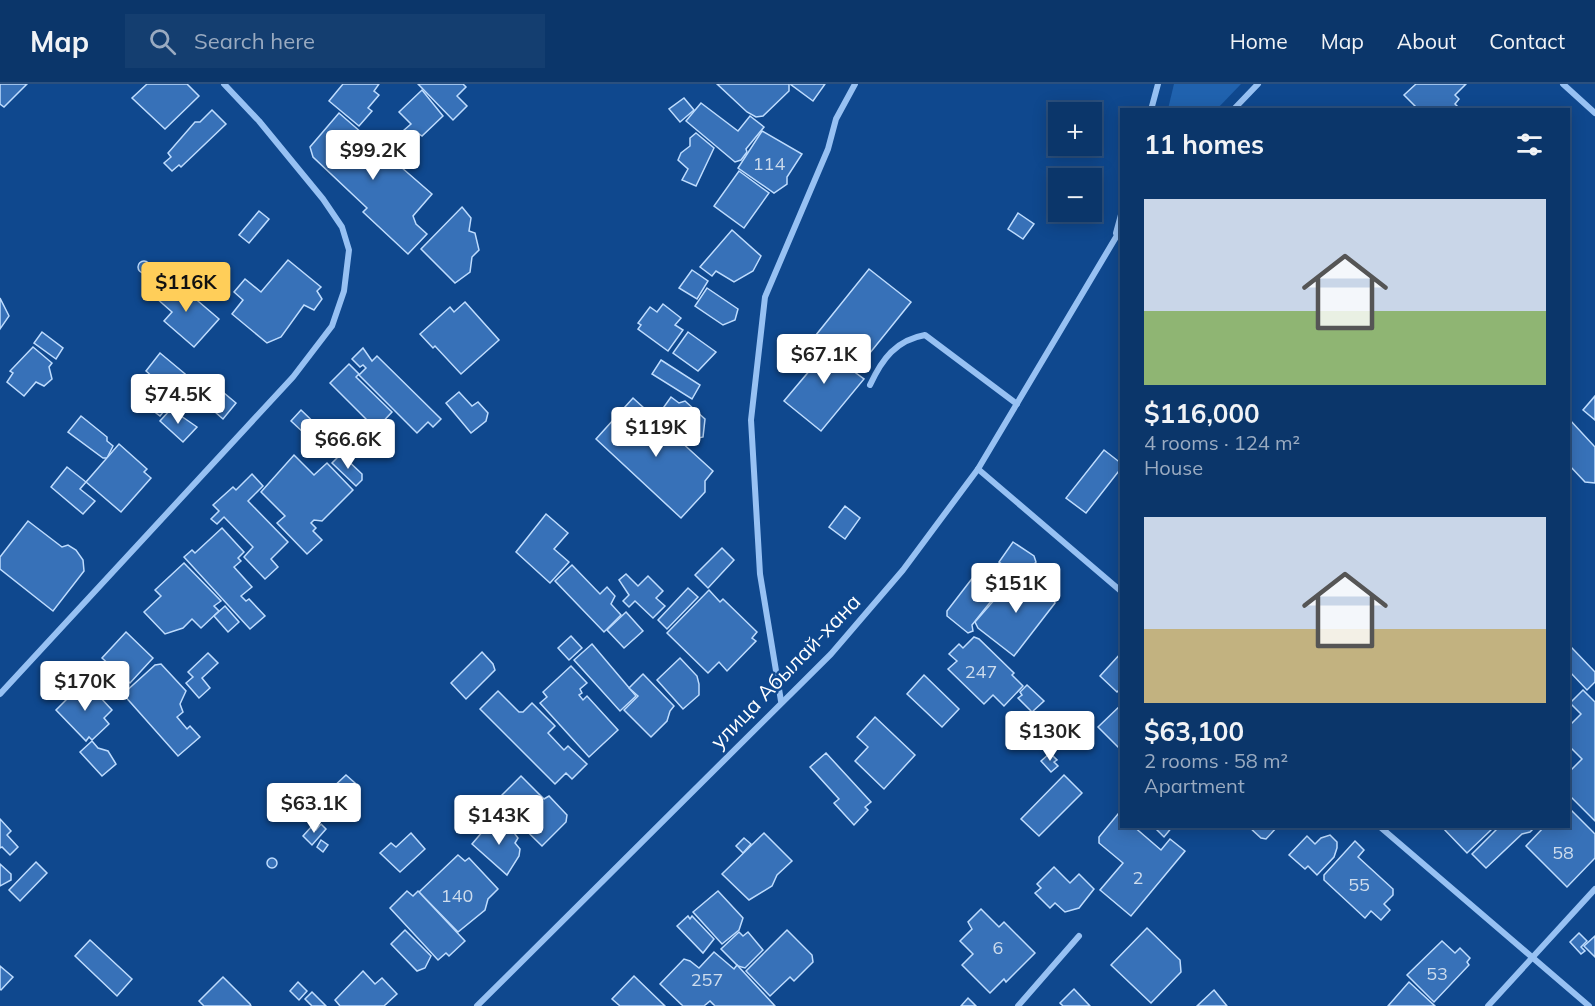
<!DOCTYPE html>
<meta charset="utf-8">
<style>
:root{--surface:#0b366a;--page:#143e70;--text:#f1f3f6;--muted:#9aabc1;--line:#2b507e;--accent:#ffce59}
body{margin:0;font-family:Mulish,sans-serif;background:var(--page);color:var(--text);height:100vh;display:flex;flex-direction:column;font-size:22px;white-space:nowrap}
*{box-sizing:border-box;margin:0}
p{font-size:20px;color:var(--muted)}
.icon{flex:none;width:33px;height:33px;fill:none;stroke:currentColor;stroke-width:2;stroke-linecap:round;stroke-linejoin:round}
.map{position:relative;flex:1;overflow:hidden}
.sheet{position:absolute;left:1120px;top:24px;width:450px;height:720px;display:flex;flex-direction:column;background:var(--surface);border-radius:0px;box-shadow:0 3px 15px #0003,0 0 0 2px var(--line)}
.sheet>*{flex:none}
.controls{position:absolute;left:1048px;top:18px;display:grid;gap:12px}
.controls a{display:grid;place-items:center;width:54px;height:54px;border-radius:0px;background:var(--surface);box-shadow:0 3px 15px #0003,0 0 0 2px var(--line);font-size:30px}
.price{position:absolute;translate:-50% -51px;padding:0 14px;border-radius:6px;background:#fff;color:#222;font-size:20px;line-height:39px;filter:drop-shadow(0 2px 3px #0008)}
.price::after{content:'';position:absolute;left:50%;top:36px;width:18px;height:14px;margin-left:-9px;background:inherit;clip-path:polygon(0 0,100% 0,50% 100%)}
.price.selected{background:var(--accent);color:#111}
ul{padding:0;list-style:none}
li{display:grid;align-content:center;gap:12px;height:318px;padding:0 24px}
li span{display:grid;place-items:center;height:186px;border-radius:0px;color:#555}
li>.icon{margin-inline-start:auto}
span .icon{width:108px;height:108px;fill:#fffc;stroke-width:1}
li b{font-size:26px}
h2{display:flex;justify-content:space-between;align-items:center;height:72px;padding:0 24px;font-size:26px}
header{display:flex;align-items:center;gap:36px;box-sizing:border-box;height:84px;padding:0 30px;background:var(--surface);border-bottom:2px solid var(--line)}
header strong{font-size:28px}
nav{display:flex;gap:33px;margin-inline-start:auto;font-size:21px}
.search{width:420px;height:54px;background:var(--page);display:flex;align-items:center;gap:15px;box-sizing:border-box;padding:0 21px;border-radius:0px;color:var(--muted);font-size:22px}
.map>svg:first-child{display:block}
.green{fill:#2062ae}
.building{fill:#3771b8;stroke:#bedcfe;stroke-width:1.5}
.lines{fill:none;stroke-linecap:round;stroke-linejoin:round}
.minor{stroke:#97c1f3;stroke-width:6}
.labels{text-anchor:middle;dominant-baseline:central;stroke-width:5;stroke-linejoin:round;paint-order:stroke}
.number-label{font-size:18px;fill:#cddced}
.street-label{font-size:21px;fill:#fff;stroke:#0f488e}
</style>
<header>
<strong>Map</strong>
<div class="search"><svg class="icon" aria-label="search" viewBox="0 0 24 24"><circle cx="10" cy="10" r="6"/><path d="M15 15l6 6"/></svg>Search here</div>
<nav><a>Home</a><a>Map</a><a>About</a><a>Contact</a></nav>
</header>
<div class="map">
<svg width="1595" height="922" viewBox="0 0 1595 922">
<rect width="100%" height="100%" fill="#0f488e"/>
<polygon class="green" points="1174,0 1241,0 1217,25 1168,25"/>
<g class="building">
<polygon points="0,0 27,0 4,23 0,20"/>
<polygon points="147,0 187,0 199,12 165,45 132,14"/>
<polygon points="343,0 379,0 374,7 379,11 368,24 372,27 359,42 329,17"/>
<polygon points="418,0 463,0 466,3 457,12 467,22 453,36"/>
<polygon points="717,0 789,0 789,7 763,32 756,33 747,28"/>
<polygon points="790,0 825,0 813,17"/>
<polygon points="1416,0 1466,0 1455,11 1459,15 1455,20 1461,26 1419,26 1404,11"/>
<polygon points="422,6 443,32 422,52 419,50 406,63 396,53 411,40 399,28"/>
<polygon points="684,14 694,26 680,38 669,25"/>
<polygon points="701,19 738,47 750,32 764,43 746,65 747,68 741,76 735,78 686,37"/>
<polygon points="212,26 226,40 181,83 179,81 172,87 164,79 171,73 168,69 195,38 200,38"/>
<polygon points="339,29 432,110 413,132 416,140 427,150 408,170 363,128 367,124 313,73 310,63"/>
<polygon points="762,47 802,70 787,93 787,100 774,109 738,84"/>
<polygon points="696,49 714,64 696,102 682,96 688,85 678,76 681,69 690,62 690,54"/>
<polygon points="739,87 769,109 744,144 714,122"/>
<polygon points="462,123 471,134 469,147 475,149 479,166 472,173 470,188 455,199 421,165"/>
<polygon points="259,127 269,135 249,159 239,151"/>
<polygon points="1018,129 1034,140 1023,155 1008,145"/>
<polygon points="732,146 761,172 753,187 734,198 716,187 712,192 700,183"/>
<polygon points="288,176 321,203 317,207 322,215 314,226 304,221 281,253 267,259 232,230 243,216 234,208 245,195 261,208"/>
<circle cx="144" cy="183" r="6"/>
<polygon points="869,185 911,218 857,285 816,251"/>
<polygon points="692,186 708,197 697,215 679,204"/>
<polygon points="171,194 219,235 194,263 164,237 172,228 155,213"/>
<polygon points="707,204 738,225 735,236 723,241 695,222"/>
<polygon points="0,214 9,232 0,245"/>
<polygon points="465,218 499,256 461,290 435,262 433,264 420,250 450,223 454,228"/>
<polygon points="663,220 681,234 675,241 683,246 668,267 638,245 641,241 638,239 650,223 657,228"/>
<polygon points="42,248 63,264 56,275 34,259"/>
<polygon points="688,248 716,268 698,287 673,269"/>
<polygon points="817,252 858,286 856,289 864,295 821,347 784,317 816,279 803,269"/>
<polygon points="33,263 52,279 49,283 52,295 44,302 36,298 24,312 7,298 13,289 10,287"/>
<polygon points="363,264 372,277 377,272 441,335 433,343 428,338 417,349 359,291 366,284 363,281 360,283 352,275"/>
<polygon points="160,269 190,294 180,307 192,316 181,330 169,321 160,332 139,316 155,295 146,287"/>
<polygon points="661,276 700,301 692,315 652,290"/>
<polygon points="349,280 359,290 356,293 392,328 376,345 330,299"/>
<polygon points="459,308 472,322 478,318 488,329 486,337 471,349 446,319"/>
<polygon points="216,309 224,309 236,319 223,335 207,321"/>
<polygon points="1595,312 1595,336 1583,326"/>
<polygon points="671,313 679,319 685,317 705,335 703,353 687,357 665,342 671,334 661,327"/>
<polygon points="633,314 713,387 705,397 705,408 681,434 596,355"/>
<polygon points="171,325 197,343 183,358 160,337"/>
<polygon points="301,326 328,352 318,362 291,337"/>
<polygon points="81,332 107,353 107,357 113,362 107,374 103,374 68,348"/>
<polygon points="1569,335 1595,363 1595,399 1585,398 1569,381"/>
<polygon points="119,360 147,385 144,388 151,394 121,428 86,398"/>
<polygon points="1104,366 1122,380 1122,383 1086,429 1066,414"/>
<polygon points="341,370 362,390 362,396 356,402 332,379"/>
<polygon points="294,371 314,391 327,379 353,406 322,437 314,436 311,439 316,444 313,447 322,456 307,470 277,439 285,432 261,408"/>
<polygon points="67,383 86,398 80,405 95,417 83,430 51,403"/>
<polygon points="252,390 263,402 248,417 288,458 271,475 278,483 265,495 244,473 253,463 224,433 217,440 211,435 219,427 213,421 233,403 236,406"/>
<polygon points="845,422 860,434 845,455 829,443"/>
<polygon points="546,430 568,449 554,465 569,478 550,499 516,468"/>
<polygon points="28,437 62,463 68,461 76,466 83,476 84,487 53,527 0,485 0,473"/>
<polygon points="222,444 244,468 238,474 241,477 234,483 252,503 241,512 246,517 249,515 265,532 250,545 184,473 192,466 195,469"/>
<polygon points="1013,458 1034,472 1036,478 1024,492 1020,493 999,478"/>
<polygon points="722,464 734,476 708,504 695,491"/>
<polygon points="184,479 221,517 214,522 219,527 201,544 192,535 183,544 165,550 144,528 161,512 155,506"/>
<polygon points="572,481 600,510 607,503 615,512 611,520 621,531 604,548 555,497"/>
<polygon points="987,481 1007,492 1008,496 972,541 973,547 968,549 947,532 947,527 981,483"/>
<polygon points="626,490 638,502 648,492 663,507 656,514 665,522 653,534 635,517 629,523 623,517 629,511 619,496"/>
<polygon points="1015,492 1023,499 1029,492 1053,513 1055,519 1014,572 978,544 975,538"/>
<polygon points="688,504 698,513 667,545 658,536"/>
<polygon points="709,506 720,518 723,515 757,548 752,554 756,557 727,587 719,578 708,589 667,549"/>
<polygon points="225,522 239,538 228,548 214,532"/>
<polygon points="626,528 643,547 624,564 607,546"/>
<polygon points="126,548 153,574 130,599 102,574"/>
<polygon points="571,552 582,564 569,576 558,564"/>
<polygon points="974,553 979,555 1014,589 1012,591 1023,602 1004,622 993,611 984,620 948,585 957,577 949,570 959,560 963,564"/>
<polygon points="592,560 636,612 620,627 574,576"/>
<polygon points="1572,564 1595,588 1595,598 1587,606 1569,587 1569,567"/>
<polygon points="482,568 493,580 495,586 466,615 451,599"/>
<polygon points="1122,568 1122,603 1117,608 1100,592"/>
<polygon points="208,569 218,579 202,594 210,604 199,614 186,599 193,593 188,588"/>
<polygon points="680,574 697,592 699,600 699,611 683,625 657,596"/>
<polygon points="161,580 186,607 180,620 183,628 177,633 187,645 190,642 200,653 178,672 123,610 155,581"/>
<polygon points="571,582 587,599 580,605 582,609 579,611 583,616 587,612 618,646 589,673 540,619 547,613 543,608"/>
<polygon points="643,590 674,622 670,627 667,637 651,653 624,626 638,612 629,604"/>
<polygon points="924,591 959,625 942,643 907,610"/>
<polygon points="85,597 112,626 104,634 109,640 92,656 89,653 86,657 56,626"/>
<polygon points="1027,601 1044,617 1032,628 1018,614 1022,611 1020,608"/>
<polygon points="1583,606 1595,618 1595,737 1569,711 1569,688 1582,675 1569,662 1569,642 1581,630 1570,619"/>
<polygon points="498,607 519,628 523,628 532,619 555,642 548,649 564,666 568,662 587,680 572,695 566,689 555,700 480,625"/>
<polygon points="1122,620 1122,667 1098,643"/>
<polygon points="875,633 915,671 884,705 855,677 868,663 857,653"/>
<polygon points="92,657 98,664 108,667 116,680 102,692 80,668"/>
<polygon points="826,669 871,718 865,723 868,726 854,741 834,719 839,715 810,683"/>
<polygon points="1050,669 1057,676 1054,678 1058,682 1051,688 1041,677"/>
<polygon points="346,691 355,699 337,716 329,707"/>
<polygon points="1064,691 1082,709 1039,752 1021,735"/>
<polygon points="521,692 544,715 549,712 567,731 566,738 542,762 496,717"/>
<polygon points="1569,724 1595,750 1595,774 1567,803 1526,762 1545,742 1569,742"/>
<polygon points="1118,730 1122,733 1122,742 1133,742 1161,766 1170,755 1185,767 1131,832 1100,806 1123,779 1099,759 1099,753"/>
<polygon points="0,735 11,747 7,751 18,763 10,771 2,763 0,764"/>
<polygon points="321,740 326,745 312,761 303,752 312,742 316,746"/>
<polygon points="489,740 504,743 508,741 518,754 515,759 520,765 519,772 507,791 472,760"/>
<polygon points="1153,742 1173,742 1164,753"/>
<polygon points="1248,742 1278,742 1266,755 1261,754"/>
<polygon points="1441,742 1488,742 1491,746 1467,769"/>
<polygon points="1500,742 1536,742 1530,748 1522,750 1486,784 1472,770"/>
<polygon points="411,749 425,765 400,788 380,769 391,759 396,763"/>
<polygon points="764,749 792,777 777,791 772,802 749,816 722,790"/>
<polygon points="1330,751 1337,758 1337,764 1334,773 1317,791 1308,782 1305,785 1289,771 1307,752 1315,760 1321,754"/>
<polygon points="744,754 751,760 743,769 736,762"/>
<polygon points="321,756 328,761 323,768 317,763"/>
<polygon points="1355,757 1364,766 1358,773 1393,805 1393,811 1384,820 1390,826 1381,836 1371,827 1365,834 1324,796 1324,791"/>
<polygon points="458,771 465,777 469,774 498,805 488,815 485,826 458,848 419,808"/>
<circle cx="272" cy="779" r="5"/>
<polygon points="36,778 47,789 20,817 9,806"/>
<polygon points="0,780 11,790 11,796 0,802"/>
<polygon points="1054,783 1070,799 1079,790 1094,805 1079,824 1065,828 1055,819 1050,824 1035,809 1041,804 1037,800"/>
<polygon points="407,807 413,812 418,807 465,857 449,872 446,869 438,876 390,824"/>
<polygon points="718,807 743,834 739,846 722,860 693,828"/>
<polygon points="981,825 999,843 1004,838 1035,869 1006,898 1004,895 990,909 962,881 973,870 960,857 972,845 968,838"/>
<polygon points="688,832 690,835 692,832 714,855 703,869 677,842"/>
<polygon points="1147,844 1180,876 1181,888 1151,919 1111,881"/>
<polygon points="405,846 431,872 425,884 417,887 391,860"/>
<polygon points="787,846 812,871 813,878 794,897 790,893 770,912 746,887"/>
<polygon points="739,848 743,852 748,848 763,866 745,884 738,882 721,865"/>
<polygon points="1579,849 1587,857 1581,863 1585,867 1581,870 1570,858"/>
<polygon points="1595,852 1595,873 1584,862"/>
<polygon points="90,856 132,895 117,912 75,872"/>
<polygon points="1442,857 1455,869 1460,864 1470,874 1467,878 1469,881 1434,918 1407,891"/>
<polygon points="714,868 734,885 737,881 775,922 715,922 710,917 704,922 683,922 660,900 684,875 690,877 699,884"/>
<polygon points="0,882 13,893 1,906 0,905"/>
<polygon points="363,887 375,900 382,894 397,910 384,922 340,922 335,916"/>
<polygon points="634,892 665,922 620,922 612,915"/>
<polygon points="223,893 250,920 251,922 204,922 199,917"/>
<polygon points="298,898 307,907 299,916 290,907"/>
<polygon points="1409,898 1435,922 1388,922"/>
<polygon points="1074,905 1090,922 1063,922 1060,919"/>
<polygon points="1214,906 1227,922 1197,922"/>
<polygon points="312,908 326,922 312,922 305,915"/>
<polygon points="968,914 976,922 961,922"/>
</g>
<g class="lines">
<g class="minor">
<polyline points="1563,0 1595,29"/>
<polyline points="1151,26 1158,0"/>
<polyline points="1233,26 1258,0"/>
<polyline points="1116,149 1122,127"/>
<path d="M870,301C882,275 896,256 925,251L1017,320"/>
<polyline points="978,385 1122,508"/>
<polyline points="0,610 293,293 332,242 344,207 349,166 342,143 323,115 259,37 224,0"/>
<polyline points="781,617 760,490 751,336 765,213 828,65 836,35 855,0"/>
<polyline points="1379,742 1589,922"/>
<polyline points="477,922 831,570 903,486 978,385 1122,143"/>
<polyline points="1018,922 1079,852"/>
<polyline points="1488,922 1595,805"/>
</g>
</g>
<g class="labels">
<g class="number-label">
<text x="769" y="79">114</text>
<text x="981" y="587">247</text>
<text x="1563" y="768">58</text>
<text x="1138" y="793">2</text>
<text x="1359" y="800">55</text>
<text x="457" y="811">140</text>
<text x="998" y="863">6</text>
<text x="1437" y="889">53</text>
<text x="707" y="895">257</text>
</g>
<g class="street-label">
<text transform="translate(785 587) rotate(-46)">улица Абылай-хана</text>
</g>
</g>
</svg>
<div class="controls">
<a>+</a>
<a>−</a>
</div>
<b class="price" style="left:373px;top:97px">$99.2K</b>
<b class="price selected" style="left:186px;top:229px">$116K</b>
<b class="price" style="left:824px;top:301px">$67.1K</b>
<b class="price" style="left:178px;top:341px">$74.5K</b>
<b class="price" style="left:656px;top:374px">$119K</b>
<b class="price" style="left:348px;top:386px">$66.6K</b>
<b class="price" style="left:1016px;top:530px">$151K</b>
<b class="price" style="left:85px;top:628px">$170K</b>
<b class="price" style="left:1050px;top:678px">$130K</b>
<b class="price" style="left:314px;top:750px">$63.1K</b>
<b class="price" style="left:499px;top:762px">$143K</b>
<section class="sheet">
<h2>11 homes<svg class="icon" aria-label="filters" viewBox="0 0 24 24"><path d="M4 7h16M4 17h16"/><circle cx="9" cy="7" r="2"/><circle cx="15" cy="17" r="2"/></svg></h2>
<ul>
<li><span style="background:linear-gradient(#c9d6e8 60%,#8fb573 0)"><svg class="icon" aria-label="home" viewBox="0 0 24 24"><path d="M3 11l9-7 9 7M6 9v11h12V9"/></svg></span><div><b>$116,000</b><p>4 rooms · 124 m²</p><p>House</p></div></li>
<li><span style="background:linear-gradient(#c9d6e8 60%,#c2b280 0)"><svg class="icon" aria-label="home" viewBox="0 0 24 24"><path d="M3 11l9-7 9 7M6 9v11h12V9"/></svg></span><div><b>$63,100</b><p>2 rooms · 58 m²</p><p>Apartment</p></div></li>
</ul>
</section>
</div>
